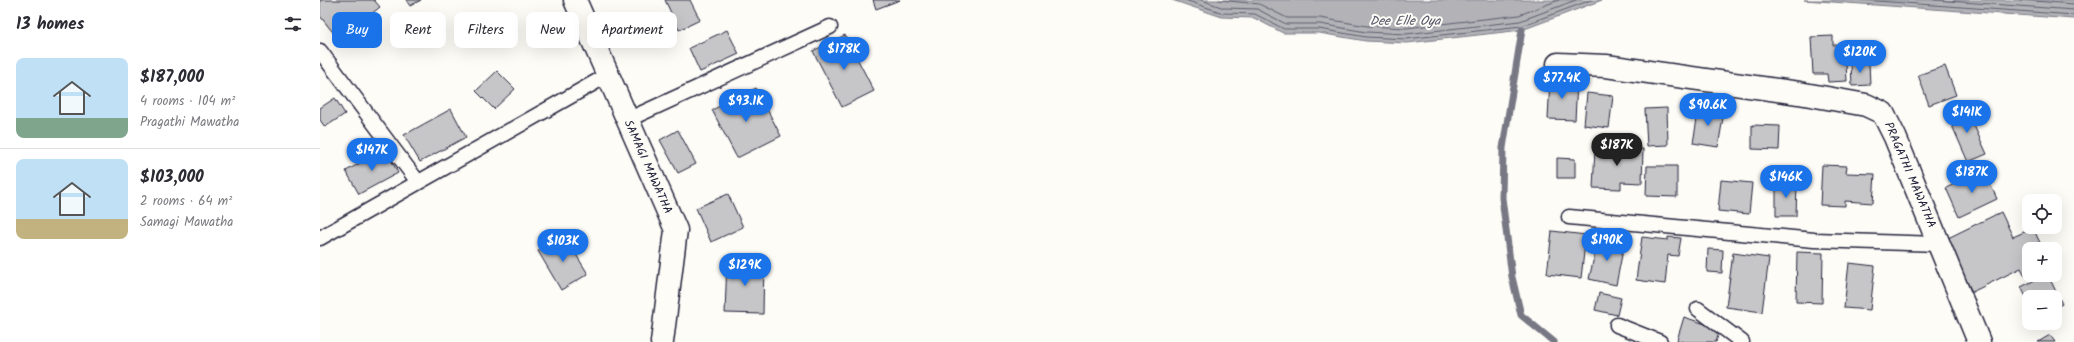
<!DOCTYPE html>
<meta charset="utf-8">
<style>
:root{--surface:#fff;--page:#f7f7f7;--text:#2b2b33;--muted:#7c7c81;--line:#e1e1e2;--accent:#1a73e8}
body{margin:0;font-family:Kalam,sans-serif;background:var(--page);color:var(--text);height:100vh;display:flex;flex-direction:column;font-size:15px;white-space:nowrap}
*{box-sizing:border-box;margin:0}
p{font-size:13px;color:var(--muted)}
.icon{flex:none;width:22px;height:22px;fill:none;stroke:currentColor;stroke-width:2;stroke-linecap:round;stroke-linejoin:round}
.map{position:relative;flex:1;overflow:hidden}
.side{display:flex;flex-direction:column;background:var(--surface);width:320px}
.side>*{flex:none}
.hud{position:absolute;left:12px;top:12px;width:380px;height:36px;display:flex;gap:8px}
.tools{position:absolute;left:1702px;top:194px;display:grid;gap:8px}
.tools a{display:grid;place-items:center;width:40px;height:40px;border-radius:8px;background:var(--surface);box-shadow:0 4px 16px #0002;font-size:20px}
.price{position:absolute;translate:-50% -34px;padding:0 9px;border-radius:14px;background:var(--accent);color:#fff;font-size:13px;line-height:26px;filter:drop-shadow(0 1px 2px #0008)}
.price::after{content:'';position:absolute;left:50%;top:24px;width:12px;height:9px;margin-left:-6px;background:inherit;clip-path:polygon(0 0,100% 0,50% 100%)}
.price.current{background:#222;color:#fff}
ul{padding:0;list-style:none}
li{display:flex;align-items:center;gap:12px;height:100px;padding:0 16px}
li+li{border-top:1px solid var(--line)}
li span{display:grid;place-items:center;flex:none;width:112px;height:80px;border-radius:8px;color:#555}
li>.icon{margin-inline-start:auto}
span .icon{width:48px;height:48px;fill:#fffc;stroke-width:1}
li b{font-size:17px}
h2{display:flex;justify-content:space-between;align-items:center;height:48px;padding:0 16px;font-size:17px}
.tag{padding:0 14px;border-radius:8px;background:var(--surface);box-shadow:0 4px 16px #0002;font-size:14px;line-height:36px}
.tag.current{background:var(--accent);color:#fff}
main{display:flex;flex:1;min-height:0}
.map>svg:first-child{display:block}
.water{fill:#b2b2b7;stroke:#787885}
.lines{fill:none;stroke-linecap:round;stroke-linejoin:round}
.shore{stroke:#5c5c6d;stroke-width:1}
.stream{stroke:#787885;stroke-width:7}
.building{fill:#c6c6c8;stroke:#22223b}
.service-casing{stroke:#22223b;stroke-width:17}
.minor-casing{stroke:#22223b;stroke-width:25}
.service{stroke:#fdfcf7;stroke-width:14}
.minor{stroke:#fdfcf7;stroke-width:22}
.labels{text-anchor:middle;dominant-baseline:central;stroke-width:4;stroke-linejoin:round;paint-order:stroke}
.street-label{font-size:12px;fill:#22223b;stroke:#fdfcf7}
.water-label{font-size:13px;font-style:italic;fill:#545466;stroke:#fdfcf7}
</style>
<main>
<section class="side">
<h2>13 homes<svg class="icon" aria-label="filters" viewBox="0 0 24 24"><path d="M4 7h16M4 17h16"/><circle cx="9" cy="7" r="2"/><circle cx="15" cy="17" r="2"/></svg></h2>
<ul>
<li><span style="background:linear-gradient(#bfe0f5 75%,#7fa58c 0)"><svg class="icon" aria-label="home" viewBox="0 0 24 24"><path d="M3 11l9-7 9 7M6 9v11h12V9"/></svg></span><div><b>$187,000</b><p>4 rooms · 104 m²</p><p>Pragathi Mawatha</p></div></li>
<li><span style="background:linear-gradient(#bfe0f5 75%,#c2b280 0)"><svg class="icon" aria-label="home" viewBox="0 0 24 24"><path d="M3 11l9-7 9 7M6 9v11h12V9"/></svg></span><div><b>$103,000</b><p>2 rooms · 64 m²</p><p>Samagi Mawatha</p></div></li>
</ul>
</section>
<div class="map">
<svg width="1754" height="342" viewBox="0 0 1754 342">
<rect width="100%" height="100%" fill="#fdfcf7"/>
<filter id="ink" filterUnits="userSpaceOnUse"><feTurbulence type="fractalNoise" baseFrequency=".025" numOctaves="2"/><feDisplacementMap in="SourceGraphic" scale="8" xChannelSelector="R" yChannelSelector="G"/><feConvolveMatrix kernelMatrix="1 2 1 2 8 2 1 2 1" color-interpolation-filters="sRGB"/></filter>
<g filter="url(#ink)">
<g class="water">
<polygon points="852,0 1282,0 1202,30 1087,43 1046,41 999,33 963,33 934,18 902,17"/>
<polygon points="1484,0 1754,0 1754,19"/>
</g>
<g class="lines">
<g class="shore">
<polyline points="865,0 903,13 935,14 964,29 999,29 1046,37 1086,39 1201,26 1271,0"/>
<polyline points="881,0 904,8 937,9 966,24 1000,24 1046,32 1086,34 1200,21 1256,0"/>
<polyline points="899,0 939,4 967,18 1000,18 1047,26 1086,28 1199,15 1239,0"/>
<polyline points="1542,0 1754,15"/>
<polyline points="1614,0 1754,10"/>
<polyline points="1700,0 1754,4"/>
</g>
<polyline class="stream" points="1202,30 1183,148 1182,198 1192,277 1201,315 1234,342"/>
</g>
<g class="building">
<polygon points="0,0 54,0 60,7 19,40 0,16"/>
<polygon points="86,0 101,0 90,6"/>
<polygon points="345,0 370,0 380,20 359,30"/>
<polygon points="553,0 580,0 556,9"/>
<polygon points="407,30 419,54 380,72 369,48"/>
<polygon points="525,35 554,91 522,107 493,51"/>
<polygon points="1513,36 1513,45 1525,45 1527,81 1508,82 1507,74 1493,74 1491,37"/>
<polygon points="1549,62 1550,85 1532,86 1531,63"/>
<polygon points="1625,66 1636,95 1609,105 1598,75"/>
<polygon points="177,71 195,89 174,109 156,91"/>
<polygon points="1230,80 1257,82 1255,120 1228,119"/>
<polygon points="436,88 461,136 417,158 392,110"/>
<polygon points="1267,93 1293,96 1289,128 1264,125"/>
<polygon points="15,98 25,114 5,127 0,120 0,108"/>
<polygon points="1645,106 1667,154 1648,162 1627,114"/>
<polygon points="1379,107 1404,112 1398,147 1373,143"/>
<polygon points="1347,108 1348,145 1327,146 1325,109"/>
<polygon points="131,109 146,137 100,162 84,135"/>
<polygon points="1432,125 1460,126 1459,150 1432,149"/>
<polygon points="358,130 376,164 358,173 340,140"/>
<polygon points="1293,148 1323,149 1322,183 1301,182 1301,189 1273,188 1275,149"/>
<polygon points="65,149 78,173 39,194 26,171"/>
<polygon points="1237,158 1255,159 1255,178 1237,178"/>
<polygon points="1502,165 1527,166 1526,173 1555,174 1553,203 1525,201 1525,206 1500,205"/>
<polygon points="1327,166 1357,166 1357,197 1326,196"/>
<polygon points="1664,170 1677,199 1639,217 1626,188"/>
<polygon points="1401,180 1432,183 1429,214 1398,211"/>
<polygon points="1456,182 1477,182 1476,216 1456,216"/>
<polygon points="408,194 423,227 391,242 376,208"/>
<polygon points="1681,212 1693,237 1713,228 1723,249 1709,249 1709,274 1705,276 1701,268 1652,292 1626,239"/>
<polygon points="1232,231 1266,235 1261,278 1227,274"/>
<polygon points="244,235 268,274 241,290 218,251"/>
<polygon points="1322,237 1348,240 1348,237 1361,238 1358,256 1348,255 1345,284 1316,280"/>
<polygon points="1278,240 1304,245 1296,285 1269,279"/>
<polygon points="1388,249 1403,250 1402,273 1387,272"/>
<polygon points="1477,252 1503,253 1502,303 1476,302"/>
<polygon points="1413,253 1449,258 1442,312 1406,307"/>
<polygon points="407,260 444,261 443,314 405,313"/>
<polygon points="1529,263 1555,266 1550,310 1524,308"/>
<polygon points="1725,275 1728,275 1742,304 1735,308 1735,297 1709,297 1709,303 1701,287"/>
<polygon points="1279,293 1301,298 1297,315 1275,310"/>
<polygon points="1364,317 1400,329 1396,342 1364,342 1357,340"/>
<polygon points="1730,335 1735,342 1718,342"/>
</g>
<g class="lines">
<g class="service-casing">
<g id="service">
<polyline points="0,51 98,182"/>
<polyline points="307,120 510,27"/>
<polyline points="1249,217 1494,240 1619,244"/>
<polyline points="0,238 288,75"/>
<polyline points="1378,309 1422,342"/>
<polyline points="1297,325 1340,342"/>
</g>
</g>
<g class="minor-casing">
<g id="minor">
<polyline points="255,0 356,230 342,342"/>
<polyline points="1238,64 1286,66 1479,93 1546,105 1563,113 1575,137 1659,342"/>
</g>
</g>
<use href="#service" class="service"/>
<use href="#minor" class="minor"/>
</g>
</g>
<g class="labels">
<g class="street-label">
<text transform="translate(328 167) rotate(66)">SAMAGI MAWATHA</text>
<text transform="translate(1590 175) rotate(67)">PRAGATHI MAWATHA</text>
</g>
<g class="water-label">
<text x="1085" y="21">Dee Elle Oya</text>
</g>
</g>
</svg>
<div class="tools">
<a><svg class="icon" aria-label="locate" viewBox="0 0 24 24"><circle cx="12" cy="12" r="6"/><path d="M12 2v4M12 18v4M2 12h4M18 12h4"/></svg></a>
<a>+</a>
<a>−</a>
</div>
<b class="price" style="left:524px;top:71px">$178K</b>
<b class="price" style="left:1540px;top:74px">$120K</b>
<b class="price" style="left:1242px;top:100px">$77.4K</b>
<b class="price" style="left:426px;top:123px">$93.1K</b>
<b class="price" style="left:1388px;top:127px">$90.6K</b>
<b class="price" style="left:1647px;top:134px">$141K</b>
<b class="price current" style="left:1297px;top:167px">$187K</b>
<b class="price" style="left:52px;top:172px">$147K</b>
<b class="price" style="left:1652px;top:194px">$187K</b>
<b class="price" style="left:1466px;top:199px">$146K</b>
<b class="price" style="left:1287px;top:262px">$190K</b>
<b class="price" style="left:243px;top:263px">$103K</b>
<b class="price" style="left:425px;top:287px">$129K</b>
<div class="hud">
<a class="tag current">Buy</a>
<a class="tag">Rent</a>
<a class="tag">Filters</a>
<a class="tag">New</a>
<a class="tag">Apartment</a>
</div>
</div>
</main>
